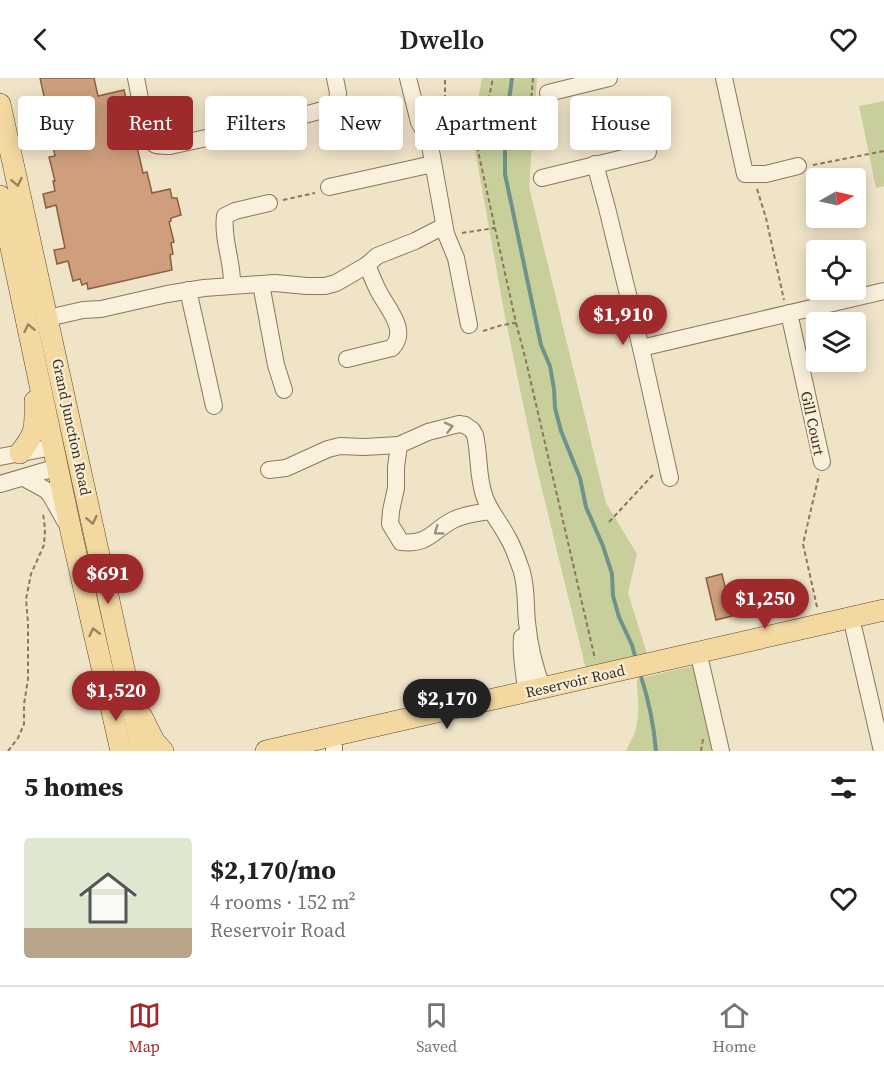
<!DOCTYPE html>
<meta charset="utf-8">
<style>
:root{--surface:#fff;--page:#f2f2f2;--text:#202124;--muted:#757577;--line:#e0e0e0;--accent:#9e2a2b}
body{margin:0;font-family:"Source Serif 4",serif;background:var(--page);color:var(--text);height:100vh;display:flex;flex-direction:column;font-size:22px;white-space:nowrap}
*{box-sizing:border-box;margin:0}
p{font-size:20px;color:var(--muted)}
.icon{flex:none;width:33px;height:33px;fill:none;stroke:currentColor;stroke-width:2;stroke-linecap:round;stroke-linejoin:round}
.map{position:relative;height:673px;overflow:hidden}
.drawer{display:flex;flex-direction:column;background:var(--surface);flex:1}
.drawer>*{flex:none}
.top-card{position:absolute;left:18px;top:18px;width:849px;height:54px;display:flex;gap:12px}
.needle{width:39px;rotate:81deg}
.controls{position:absolute;left:806px;top:90px;display:grid;gap:12px}
.controls a{display:grid;place-items:center;width:60px;height:60px;border-radius:6px;background:var(--surface);box-shadow:0 3px 15px #0003;font-size:30px}
.price{position:absolute;translate:-50% -51px;padding:0 14px;border-radius:21px;background:var(--accent);color:#fff;font-size:20px;line-height:39px;filter:drop-shadow(0 2px 3px #0008)}
.price::after{content:'';position:absolute;left:50%;top:36px;width:18px;height:14px;margin-left:-9px;background:inherit;clip-path:polygon(0 0,100% 0,50% 100%)}
.price.active{background:#222;color:#fff}
ul{padding:0;list-style:none}
li{display:flex;align-items:center;gap:18px;height:150px;padding:0 24px}
li span{display:grid;place-items:center;flex:none;width:168px;height:120px;border-radius:6px;color:#555}
li>.icon{margin-inline-start:auto}
span .icon{width:72px;height:72px;fill:#fffc;stroke-width:1}
li b{font-size:26px}
h2{display:flex;justify-content:space-between;align-items:center;height:72px;padding:0 24px;font-size:26px}
.tag{padding:0 21px;border-radius:6px;background:var(--surface);box-shadow:0 3px 15px #0003;font-size:21px;line-height:54px}
.tag.active{background:var(--accent);color:#fff}
header{display:flex;justify-content:space-between;align-items:center;height:78px;padding:0 24px;background:var(--surface);font-size:27px;font-weight:600}
.tabs{display:flex;justify-content:space-around;align-items:center;height:84px;border-top:2px solid var(--line);background:var(--surface);font-size:16px;color:var(--muted)}
.tabs a{display:grid;justify-items:center;gap:3px}
.tabs .active{color:var(--accent)}
.map>svg:first-child{display:block}
.green{fill:#c9cf9b}
.lines{fill:none;stroke-linecap:round;stroke-linejoin:round}
.stream{stroke:#6f938a;stroke-width:4}
.building{fill:#cf9f7d;stroke:#8d5f41;stroke-width:1.5}
.minor-casing{stroke:#8d765c;stroke-width:18}
.major-casing{stroke:#5b4430;stroke-width:22}
.path{stroke:#8d765c;stroke-width:2;stroke-dasharray:4.5 3;stroke-linecap:butt}
.minor{stroke:#faf1dc;stroke-width:16}
.major{stroke:#f3d9a0;stroke-width:21}
.oneway{stroke:#988460}
.oneway2{stroke:#9c907e}
.labels{text-anchor:middle;dominant-baseline:central;stroke-width:4.5;stroke-linejoin:round;paint-order:stroke}
.street-label{font-size:15px;fill:#3d2e20;stroke:#f7eed8}
</style>
<header><svg class="icon" aria-label="back" viewBox="0 0 24 24"><path d="M15 5l-7 7 7 7"/></svg>Dwello<svg class="icon" aria-label="heart" viewBox="0 0 24 24"><path d="M12 20l-8-8c-3-5 5-10 8-4 3-6 11-1 8 4z"/></svg></header>
<div class="map">
<svg width="884" height="673" viewBox="0 0 884 673">
<rect width="100%" height="100%" fill="#f0e4c8"/>
<g class="green">
<polygon points="482,0 537,0 529,109 606,425 637,476 628,515 650,585 588,600 535,383 505,239 472,55"/>
<polygon points="884,23 884,108 876,110 859,28"/>
<path d="M701,586L721,673H626C630,664 636,655 637,645C640,630 637,616 637,601Z"/>
</g>
<g class="lines">
<g class="stream">
<polyline points="512,0 505,52 505,96 541,267 550,288 554,311 555,330 561,353 580,400 586,429 603,468 612,496 613,518 619,539 632,567 636,582"/>
<path d="M640,595C648,620 654,647 656,673"/>
</g>
</g>
<g class="building">
<polygon points="40,0 94,0 98,18 124,12 143,95 147,94 152,115 170,111 172,120 177,120 181,137 171,140 171,143 169,144 174,164 171,165 173,176 170,177 172,192 88,211 87,205 82,207 80,201 73,203 68,183 57,186 54,172 65,170 56,127 46,130 43,116 55,113 53,103 55,103 49,79 55,78 53,68 55,68"/>
<polygon points="722,496 732,538 716,542 706,500"/>
</g>
<g class="lines">
<g class="minor-casing">
<g id="minor">
<path d="M136,0L147,57C154,69 156,68 170,68L283,43L326,31L337,24L338,15L335,0"/>
<polyline points="408,0 419,44 429,62 446,156 456,180 469,247"/>
<polyline points="724,0 745,96 766,96 798,88"/>
<polyline points="548,15 609,0"/>
<polyline points="595,86 607,130 641,270 670,400"/>
<polyline points="542,100 648,74"/>
<polyline points="329,109 433,86"/>
<polyline points="261,206 276,287 284,312"/>
<path d="M232,207C233,184 222,162 225,138L235,133L269,125"/>
<polyline points="188,212 214,328"/>
<polyline points="789,235 822,384"/>
<polyline points="48,240 83,232 101,231 167,216 204,210 275,205 307,208 325,208 336,205 367,187 377,178 415,163 444,148"/>
<polyline points="641,270 884,213"/>
<path d="M347,281L392,270C409,252 387,230 379,214C374,205 371,196 367,187"/>
<polyline points="0,379 53,369"/>
<polyline points="269,392 286,390 328,371 340,368 364,369 399,367"/>
<polyline points="24,400 46,412 51,418 65,443"/>
<polyline points="0,406 58,389"/>
<path d="M491,433C478,435 465,436 453,442C432,453 429,467 401,464L390,446L391,433L396,410V389L399,367L428,354L459,346L465,347L472,352L475,357C480,378 477,399 485,420C491,435 501,446 508,460C514,470 518,482 522,494C527,513 525,525 527,544C529,566 534,589 543,611"/>
<polyline points="854,552 882,673"/>
<path d="M522,559C520,578 525,596 526,614"/>
<polyline points="701,586 721,673"/>
<polyline points="334,669 334,673"/>
</g>
</g>
<g class="major-casing">
<g id="major">
<polyline points="0,26 142,673"/>
<polyline points="0,118 72,458 121,673"/>
<path d="M20,375C37,353 35,350 35,323"/>
<polyline points="142,639 154,663 163,673"/>
<polyline points="266,673 884,532"/>
</g>
</g>
<g class="path">
<polyline points="533,0 531,24 537,22"/>
<polyline points="436,21 445,20 445,0"/>
<polyline points="813,87 884,73"/>
<polyline points="757,111 766,140 784,222"/>
<polyline points="283,122 315,115"/>
<polyline points="462,155 495,150"/>
<polyline points="516,245 526,283 595,581"/>
<polyline points="483,253 502,247 516,245 478,73 493,0"/>
<polyline points="609,444 650,400 654,396"/>
<polyline points="817,529 803,466 819,397"/>
<polyline points="8,673 18,660 24,646 24,626 28,601 28,545 26,521 31,496 44,467 45,451 43,435"/>
<polyline points="701,673 703,661"/>
</g>
<use href="#minor" class="minor"/>
<use href="#major" class="major"/>
</g>
<defs><path id="oneway-chevron" d="M-2-3.5L2.5 0L-2 3.5" fill="none" stroke-width="1.6" stroke-linecap="round" stroke-linejoin="round" transform="scale(1.5)"/></defs>
<g class="oneway">
<use href="#oneway-chevron" transform="translate(17 104) rotate(78)"/>
<use href="#oneway-chevron" transform="translate(29 250) rotate(-102)"/>
<use href="#oneway-chevron" transform="translate(92 442) rotate(78)"/>
<use href="#oneway-chevron" transform="translate(94 554) rotate(-103)"/>
</g>
<g class="oneway2">
<use href="#oneway-chevron" transform="translate(449 349) rotate(-14)"/>
<use href="#oneway-chevron" transform="translate(438 453) rotate(144)"/>
</g>
<g class="labels">
<g class="street-label">
<text transform="translate(813 345) rotate(78)">Gill Court</text>
<text transform="translate(72 349) rotate(78)">Grand Junction Road</text>
<text transform="translate(575 603) rotate(-13)">Reservoir Road</text>
</g>
</g>
</svg>
<div class="controls">
<a><svg class="needle" viewBox="-14 -14 28 28"><path d="M0-13l5 13h-10z" fill="#e53935"/><path d="M0 13l5-13h-10z" fill="#757577"/></svg></a>
<a><svg class="icon" aria-label="locate" viewBox="0 0 24 24"><circle cx="12" cy="12" r="6"/><path d="M12 2v4M12 18v4M2 12h4M18 12h4"/></svg></a>
<a><svg class="icon" aria-label="layers" viewBox="0 0 24 24"><path d="M12 4l9 5-9 5-9-5zM3 14l9 5 9-5"/></svg></a>
</div>
<b class="price" style="left:623px;top:268px">$1,910</b>
<b class="price" style="left:108px;top:527px">$691</b>
<b class="price" style="left:765px;top:552px">$1,250</b>
<b class="price" style="left:116px;top:644px">$1,520</b>
<b class="price active" style="left:447px;top:652px">$2,170</b>
<div class="top-card">
<a class="tag">Buy</a>
<a class="tag active">Rent</a>
<a class="tag">Filters</a>
<a class="tag">New</a>
<a class="tag">Apartment</a>
<a class="tag">House</a>
</div>
</div>
<section class="drawer">
<h2>5 homes<svg class="icon" aria-label="filters" viewBox="0 0 24 24"><path d="M4 7h16M4 17h16"/><circle cx="9" cy="7" r="2"/><circle cx="15" cy="17" r="2"/></svg></h2>
<ul>
<li><span style="background:linear-gradient(#dfe7d0 75%,#b9a48a 0)"><svg class="icon" aria-label="home" viewBox="0 0 24 24"><path d="M3 11l9-7 9 7M6 9v11h12V9"/></svg></span><div><b>$2,170/mo</b><p>4 rooms · 152 m²</p><p>Reservoir Road</p></div><svg class="icon" aria-label="heart" viewBox="0 0 24 24"><path d="M12 20l-8-8c-3-5 5-10 8-4 3-6 11-1 8 4z"/></svg></li>
</ul>
</section>
<nav class="tabs">
<a class="active"><svg class="icon" aria-label="map" viewBox="0 0 24 24"><path d="M3 6l6-2 6 2 6-2v14l-6 2-6-2-6 2zM9 4v14M15 6v14"/></svg>Map</a>
<a><svg class="icon" aria-label="saved" viewBox="0 0 24 24"><path d="M7 4h10v16l-5-4-5 4z"/></svg>Saved</a>
<a><svg class="icon" aria-label="home" viewBox="0 0 24 24"><path d="M3 11l9-7 9 7M6 9v11h12V9"/></svg>Home</a>
</nav>
